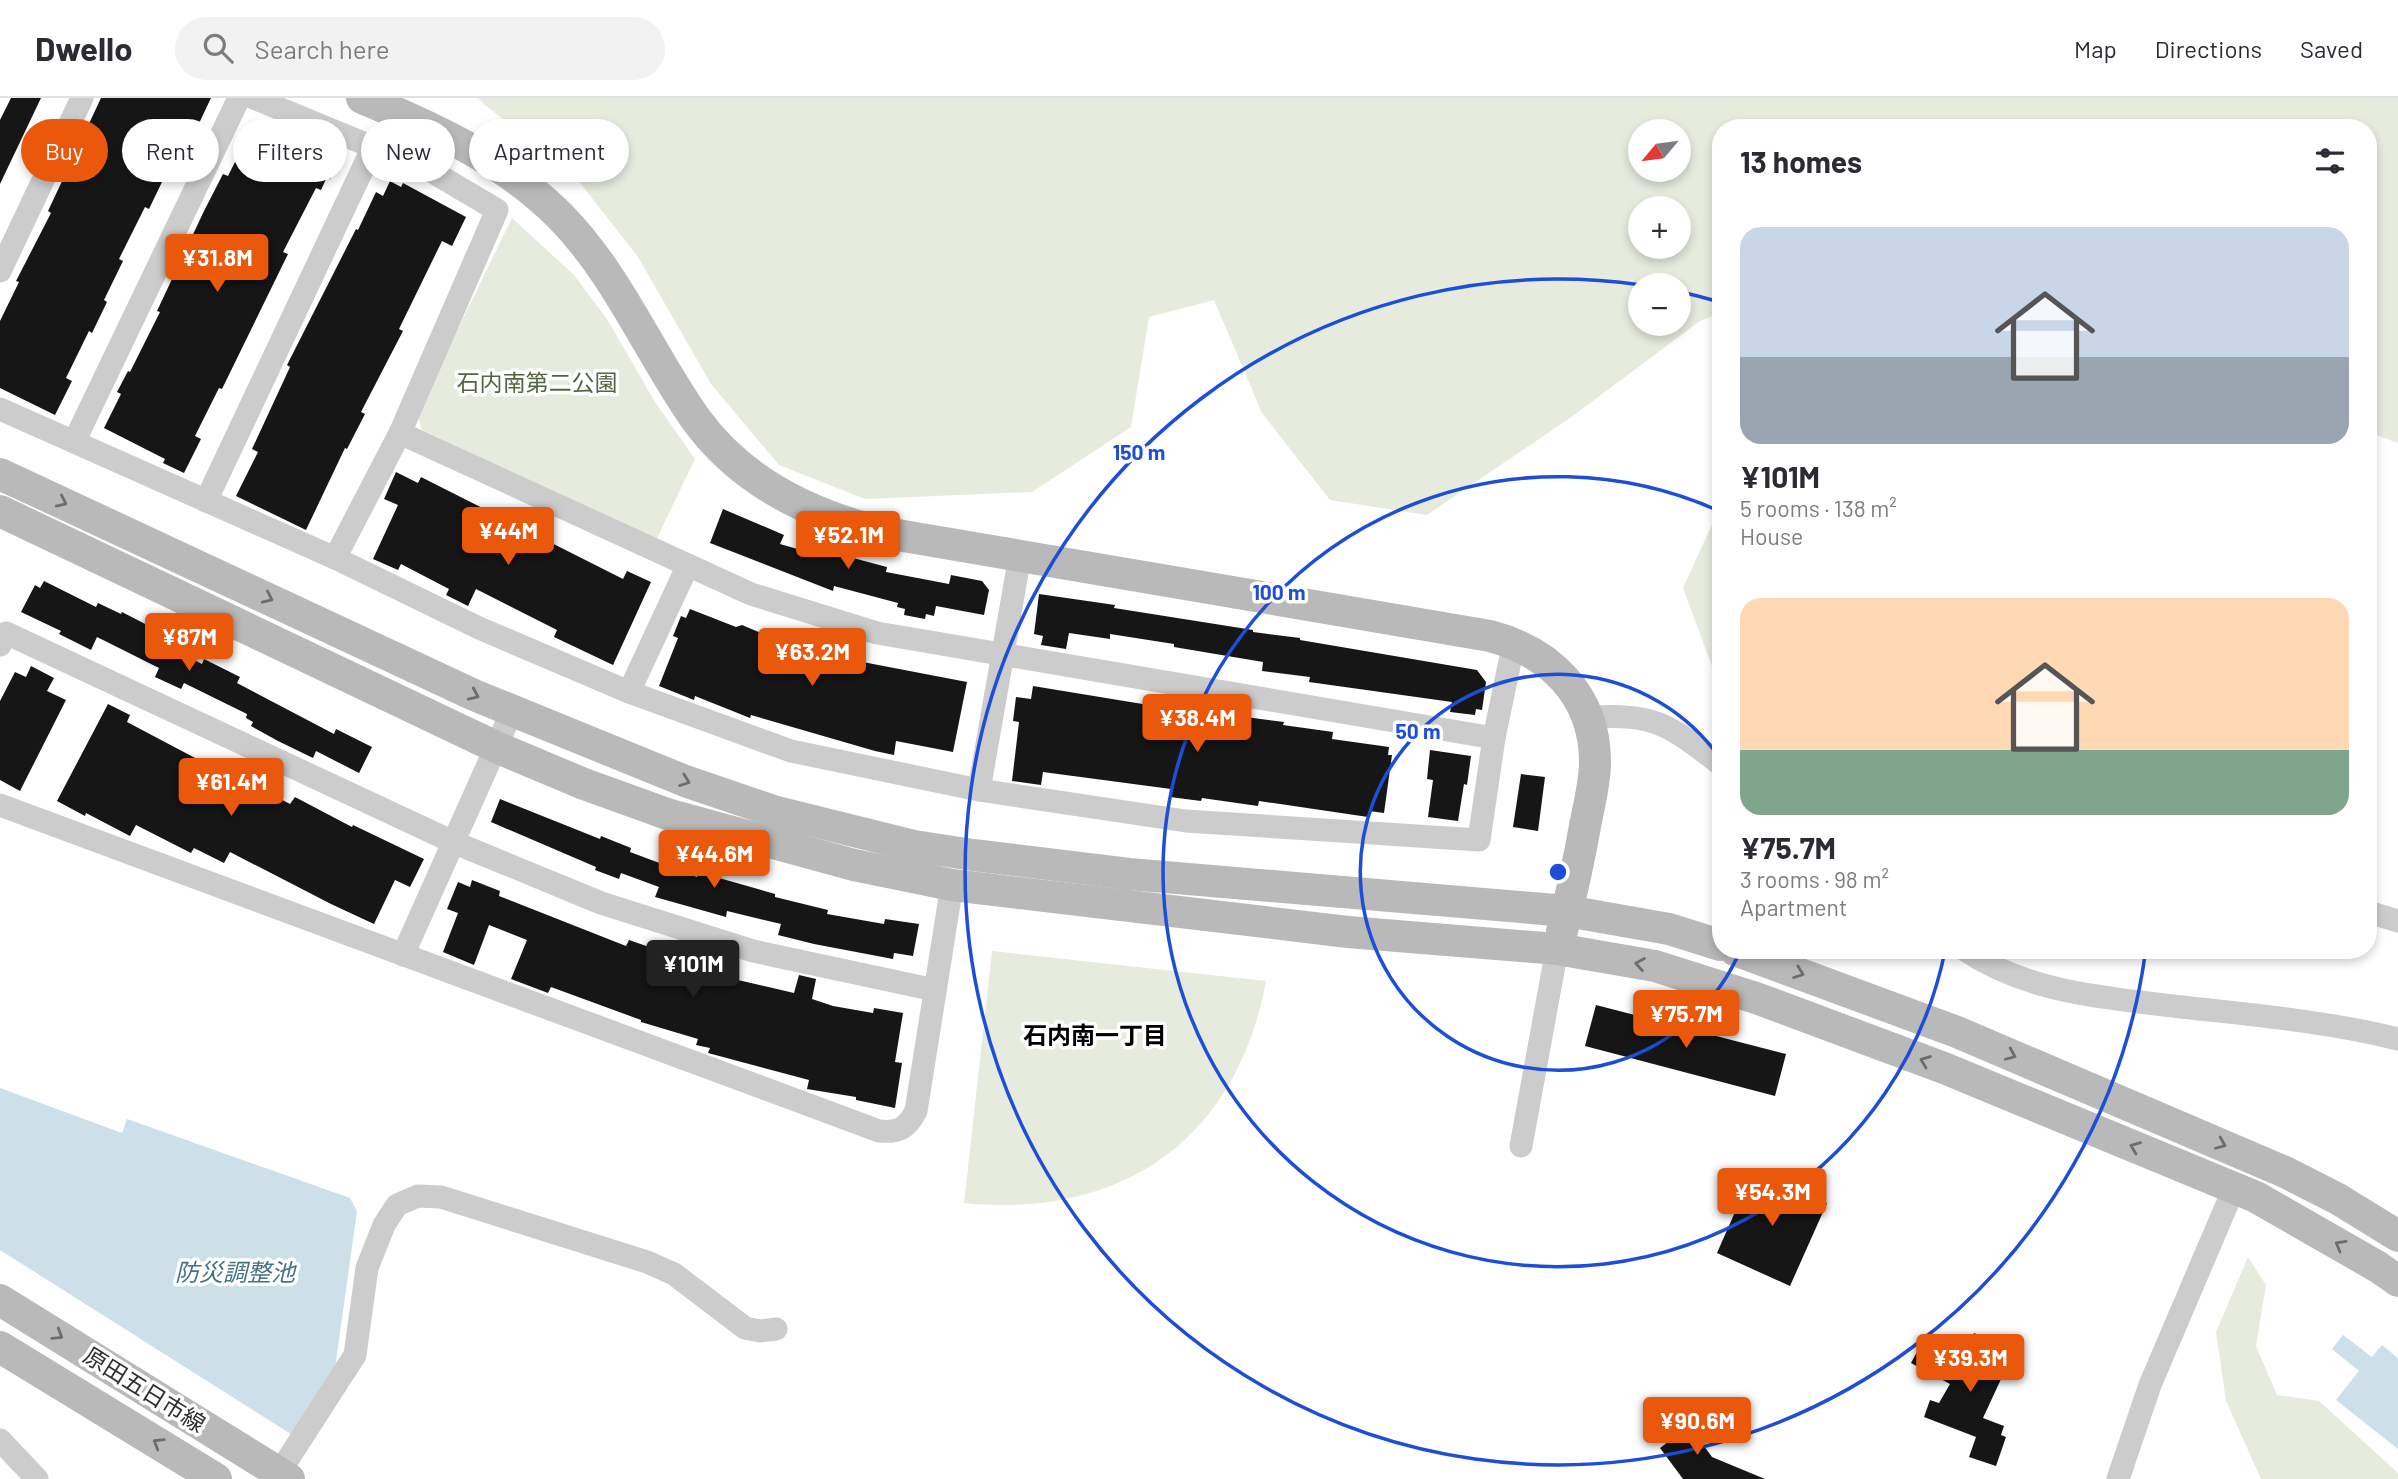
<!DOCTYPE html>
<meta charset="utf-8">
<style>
:root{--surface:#fff;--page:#f2f2f3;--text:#2b2b33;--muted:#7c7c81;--line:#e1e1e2;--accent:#ea580c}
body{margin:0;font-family:Barlow,"Noto Sans JP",sans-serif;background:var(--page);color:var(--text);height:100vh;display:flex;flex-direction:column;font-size:26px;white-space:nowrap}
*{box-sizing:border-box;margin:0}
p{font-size:23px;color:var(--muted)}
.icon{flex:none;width:38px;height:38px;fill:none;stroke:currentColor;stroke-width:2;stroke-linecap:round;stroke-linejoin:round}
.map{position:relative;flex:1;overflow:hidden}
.drawer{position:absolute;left:1712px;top:21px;width:665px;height:840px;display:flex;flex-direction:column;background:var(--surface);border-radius:28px;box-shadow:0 4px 10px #0003}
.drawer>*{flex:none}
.guide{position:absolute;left:21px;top:21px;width:665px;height:63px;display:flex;gap:14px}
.needle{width:46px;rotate:241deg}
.controls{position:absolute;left:1628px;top:21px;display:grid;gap:14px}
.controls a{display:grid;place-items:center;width:63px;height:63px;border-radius:50%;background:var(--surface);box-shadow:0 4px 10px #0003;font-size:35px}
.price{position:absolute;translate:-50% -60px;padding:0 16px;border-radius:7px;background:var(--accent);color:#fff;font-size:23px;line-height:46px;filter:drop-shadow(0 2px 4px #0008)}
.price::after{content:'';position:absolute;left:50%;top:42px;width:21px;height:16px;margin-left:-10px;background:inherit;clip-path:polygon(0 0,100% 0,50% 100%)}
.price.current{background:#222;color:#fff}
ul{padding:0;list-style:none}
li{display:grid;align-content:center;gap:14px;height:371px;padding:0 28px}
li span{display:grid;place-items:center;height:217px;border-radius:21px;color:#555}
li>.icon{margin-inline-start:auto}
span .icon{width:126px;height:126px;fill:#fffc;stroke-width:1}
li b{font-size:30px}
h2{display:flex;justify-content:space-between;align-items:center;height:84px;padding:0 28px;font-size:30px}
.pill{padding:0 24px;border-radius:32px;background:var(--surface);box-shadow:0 4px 10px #0003;font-size:24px;line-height:63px}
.pill.current{background:var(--accent);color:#fff}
header{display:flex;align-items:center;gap:42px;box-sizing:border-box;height:98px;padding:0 35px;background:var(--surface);border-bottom:2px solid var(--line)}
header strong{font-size:33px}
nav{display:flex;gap:38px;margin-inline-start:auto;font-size:24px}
.search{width:490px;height:63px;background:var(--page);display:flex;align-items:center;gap:18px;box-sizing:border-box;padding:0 24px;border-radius:38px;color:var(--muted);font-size:26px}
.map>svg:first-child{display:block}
.green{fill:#e6ebde;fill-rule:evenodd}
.water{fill:#cddfe8}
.building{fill:#161616}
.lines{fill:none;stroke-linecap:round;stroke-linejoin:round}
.street{stroke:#ccc;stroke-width:23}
.secondary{stroke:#b9b9b9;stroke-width:32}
.oneway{stroke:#6d6d6d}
.ring{fill:none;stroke:#1d4ed8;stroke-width:3.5}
.labels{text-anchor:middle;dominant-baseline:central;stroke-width:7;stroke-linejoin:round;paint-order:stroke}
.park-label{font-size:23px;fill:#546641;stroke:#fff}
.street-label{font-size:23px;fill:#2f2f2f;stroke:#fff}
.neighbourhood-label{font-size:24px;font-weight:bold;fill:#000;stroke:#fff}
.water-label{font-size:24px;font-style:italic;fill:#457289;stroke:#fff}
.centre{fill:#1d4ed8;stroke:#fff;stroke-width:3.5}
.ring-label{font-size:21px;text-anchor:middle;font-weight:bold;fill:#1d4ed8;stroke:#fff;stroke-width:7;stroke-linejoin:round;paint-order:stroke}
</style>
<header>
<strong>Dwello</strong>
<div class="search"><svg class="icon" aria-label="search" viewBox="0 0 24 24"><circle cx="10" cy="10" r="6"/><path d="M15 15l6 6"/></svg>Search here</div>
<nav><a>Map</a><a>Directions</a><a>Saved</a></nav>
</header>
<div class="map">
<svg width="2398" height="1381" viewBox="0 0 2398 1381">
<rect width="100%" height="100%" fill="#fff"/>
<g class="green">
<path d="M478,0H2398V345L2368,334V30H1720V215L1700,223L1570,320L1427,417L1330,402L1262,315L1214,202L1149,219L1131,329L1032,394L865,401L779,367L711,286L638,159L574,77L485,7ZM1678,33V72H1640V33ZM1678,110V149H1640V110ZM1640,187H1678V226H1640Z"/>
<polygon points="512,120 574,177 607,221 655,304 695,361 656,442 422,332 417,315"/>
<polygon points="1720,409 1720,590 1683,490"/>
<path d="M992,853L1266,883C1237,1041 1122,1121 964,1105Z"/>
<polygon points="2248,1159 2266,1187 2256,1248 2277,1297 2319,1303 2398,1375 2398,1381 2261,1381 2226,1303 2216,1234"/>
</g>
<g class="water">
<polygon points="0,990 122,1035 127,1021 350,1100 357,1113 334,1277 294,1338 0,1152"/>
<polygon points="2343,1237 2372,1259 2382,1247 2398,1260 2398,1351 2336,1302 2359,1273 2332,1251"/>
</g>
<g class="building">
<polygon points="11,0 41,0 0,86 0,22"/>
<polygon points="101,0 211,0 193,38 186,34 149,111 145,109 119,161 123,163 104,202 107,204 92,235 89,233 66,280 72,283 55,317 0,290 0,223 19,184 16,183 51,115 48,113"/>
<polygon points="255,24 303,49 304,46 340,63 330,81 327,79 321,92 316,90 283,154 288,156 222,291 219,290 195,338 201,341 184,375 163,365 165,361 104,330 121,296 117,294 128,273 130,274 160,214 157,213 204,113 223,76 228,78"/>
<polygon points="390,83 401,89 403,85 466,119 452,148 442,143 399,231 403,233 361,314 365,316 347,351 345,350 306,432 236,398 258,354 252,351 290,269 287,267 356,131 358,132 376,94 383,98"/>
<polygon points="396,374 418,385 421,379 623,481 627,473 651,484 613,567 554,539 557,532 476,491 468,508 446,497 449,491 401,466 398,472 373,461 398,407 384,401"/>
<polygon points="723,411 784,437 780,446 822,458 823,452 887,469 886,474 949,486 951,477 982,483 989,492 984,517 936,508 934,518 926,516 925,521 904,517 905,511 897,509 898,505 834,488 833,493 710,445"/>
<polygon points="44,483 96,509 98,505 121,516 122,514 151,529 147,538 202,566 204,561 240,579 237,585 334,636 336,631 372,649 359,675 316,653 313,660 278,643 251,628 253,624 246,620 247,616 184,585 181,591 155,579 159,570 97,539 91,552 59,536 61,533 21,514 35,487 40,490"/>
<polygon points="1039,496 1115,507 1114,510 1253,532 1253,534 1300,540 1300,542 1477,572 1486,584 1482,612 1476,611 1475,617 1450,614 1452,604 1309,584 1310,579 1262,573 1263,564 1174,549 1174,546 1110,536 1110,541 1069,535 1066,551 1041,547 1043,538 1034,536"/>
<polygon points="690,511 736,529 742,527 766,537 769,542 830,559 851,548 847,561 967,584 953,654 896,643 894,657 875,653 751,617 750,620 695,598 694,602 659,588 678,540 673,538 681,518 686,520"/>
<polygon points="31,568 54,580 47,593 66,602 20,693 0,682 0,603 15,574 26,579"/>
<polygon points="1033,588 1179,612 1179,610 1284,624 1283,627 1333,634 1332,641 1389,649 1388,657 1392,657 1384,715 1369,713 1368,719 1259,703 1258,708 1202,700 1201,703 1170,699 1171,691 1043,674 1041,687 1012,683 1019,624 1013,623 1016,599 1031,601"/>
<polygon points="108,606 130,617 127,624 233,680 234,677 290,706 295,699 352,729 353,727 424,761 410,789 395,782 374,826 331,806 230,754 224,765 194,750 191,755 136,727 130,738 86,715 85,718 57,703"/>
<polygon points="1430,652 1471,658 1467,687 1464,686 1458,723 1428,719 1433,682 1427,681"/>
<polygon points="1521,676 1545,679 1538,733 1513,729"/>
<polygon points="500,701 600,741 601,738 631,750 630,754 697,779 698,774 775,796 775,799 828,812 827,816 884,826 885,821 919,826 913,858 894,855 893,861 814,846 778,837 781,826 727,813 726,819 655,799 659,789 621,775 619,781 595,772 596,769 491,724"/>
<polygon points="472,782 500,793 499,798 626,848 629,842 652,850 650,858 716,877 794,895 799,877 816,881 812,901 833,908 873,915 874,910 903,915 895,964 902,965 895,1010 856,1002 856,999 807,991 809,982 708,955 710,950 696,947 698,941 641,924 641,922 551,889 548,895 511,881 527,842 489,827 474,867 443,854 458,815 447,811 458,784 470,789"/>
<polygon points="1596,907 1786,956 1775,998 1585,948"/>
<polygon points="1753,1073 1827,1105 1790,1188 1717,1155"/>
<polygon points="1974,1235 2014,1253 1983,1320 2004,1328 2001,1337 2006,1339 1996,1368 1969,1359 1976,1339 1924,1319 1930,1302 1939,1305 1950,1286 1911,1265 1918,1252 1958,1269"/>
<polygon points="1682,1318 1712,1359 1765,1381 1683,1381 1660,1350 1672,1341 1665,1333"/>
</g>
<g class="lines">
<g class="street">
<polyline points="254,0 431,73 497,112 400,335 335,460"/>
<polyline points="0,173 82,0"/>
<polyline points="0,311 335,460 479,530 629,594 791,653 979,692 1186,723 1479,742 1494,640 1514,544"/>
<polyline points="400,335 751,496 877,535 1494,640"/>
<polyline points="74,344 239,0"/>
<polyline points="206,403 373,49"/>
<polyline points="0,547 6,535 453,744 601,805 753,853 935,892"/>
<polyline points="629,594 688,467"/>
<path d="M1587,620C1654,614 1669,627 1720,666"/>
<polyline points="979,692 1020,458"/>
<path d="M0,707L879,1033C899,1035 907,1030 916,1013L952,787"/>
<polyline points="2368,814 2398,823"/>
<path d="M1965,852C2024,892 2096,899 2164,907C2242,916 2322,922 2398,941"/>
<polyline points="403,857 512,613"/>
<polyline points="1521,1048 1557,851"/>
<polyline points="0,1342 37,1381"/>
<polyline points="279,1375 355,1257 367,1170 384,1127 397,1107 418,1098 441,1099 647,1164 674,1176 745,1230 760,1233 776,1231"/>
<polyline points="2118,1381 2150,1287 2234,1090"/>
</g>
<g class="secondary">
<path d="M362,0C434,30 504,62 560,118C618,177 648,253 695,320C740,383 807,416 880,434L1490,538C1550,554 1595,597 1595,664C1595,685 1589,707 1585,728C1579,763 1571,798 1562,833"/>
<polyline points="0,376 474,597 685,683 773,713 914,748 973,757 1129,776 1567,813 1669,831 1720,847"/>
<polyline points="0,413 496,649 584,686 670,717 854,767 952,787 1348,834 1557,851 1655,868 1756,900 1944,970 2256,1099 2378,1169 2398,1183"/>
<polyline points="1735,852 1957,934 2285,1074 2338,1101 2398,1138"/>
<polyline points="0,1202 289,1381"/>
<polyline points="0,1249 216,1381"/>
</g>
</g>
<defs><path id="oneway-chevron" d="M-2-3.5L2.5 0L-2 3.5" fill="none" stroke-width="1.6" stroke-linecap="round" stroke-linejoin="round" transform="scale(1.75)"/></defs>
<g class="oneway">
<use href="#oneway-chevron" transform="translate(62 404) rotate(25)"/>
<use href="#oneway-chevron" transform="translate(268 500) rotate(25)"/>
<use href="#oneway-chevron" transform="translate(474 597) rotate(24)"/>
<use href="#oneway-chevron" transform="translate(685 683) rotate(20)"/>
<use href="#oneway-chevron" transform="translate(1640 866) rotate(-170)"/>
<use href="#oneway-chevron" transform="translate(1799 875) rotate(20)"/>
<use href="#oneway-chevron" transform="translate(2011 957) rotate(23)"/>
<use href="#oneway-chevron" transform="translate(1925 963) rotate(-159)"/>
<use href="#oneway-chevron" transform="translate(2221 1046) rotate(23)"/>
<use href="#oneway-chevron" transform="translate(2135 1049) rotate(-158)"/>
<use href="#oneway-chevron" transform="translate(2340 1147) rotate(-150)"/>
<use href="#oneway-chevron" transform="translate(58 1237) rotate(32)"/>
<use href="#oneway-chevron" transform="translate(158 1345) rotate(-149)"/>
</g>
<g class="ring">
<path d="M1740 853A198 198 0 1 1 1720 660"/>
<path d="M1945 853A395 395 0 1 1 1719 413"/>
<path d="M2145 857A593 593 0 1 1 1641 187M1681 194A593 593 0 0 1 1716 203"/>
</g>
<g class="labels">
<g class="park-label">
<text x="537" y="284">石内南第二公園</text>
</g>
<g class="street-label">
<text transform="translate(145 1291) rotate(32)">原田五日市線</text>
</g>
<g class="neighbourhood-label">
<text x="1095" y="936">石内南一丁目</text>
</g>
<g class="water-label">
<text x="235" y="1173">防災調整池</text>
</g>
</g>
<circle cx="1558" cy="774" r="10" class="centre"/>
<g class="ring-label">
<text x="1139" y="362">150 m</text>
<text x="1279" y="502">100 m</text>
<text x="1418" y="641">50 m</text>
</g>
</svg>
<div class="controls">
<a><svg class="needle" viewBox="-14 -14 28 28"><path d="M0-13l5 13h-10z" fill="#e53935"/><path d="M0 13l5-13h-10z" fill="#7c7c81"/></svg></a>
<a>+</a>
<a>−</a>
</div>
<b class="price" style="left:217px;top:196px">¥31.8M</b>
<b class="price" style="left:508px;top:469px">¥44M</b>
<b class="price" style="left:848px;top:473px">¥52.1M</b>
<b class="price" style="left:189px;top:575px">¥87M</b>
<b class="price" style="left:812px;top:590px">¥63.2M</b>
<b class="price" style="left:1197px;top:656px">¥38.4M</b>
<b class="price" style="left:231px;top:720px">¥61.4M</b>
<b class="price" style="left:714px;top:792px">¥44.6M</b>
<b class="price current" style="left:693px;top:902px">¥101M</b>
<b class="price" style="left:1686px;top:952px">¥75.7M</b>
<b class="price" style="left:1772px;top:1130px">¥54.3M</b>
<b class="price" style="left:1970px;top:1296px">¥39.3M</b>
<b class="price" style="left:1697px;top:1359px">¥90.6M</b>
<div class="guide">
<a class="pill current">Buy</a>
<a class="pill">Rent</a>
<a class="pill">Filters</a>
<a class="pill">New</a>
<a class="pill">Apartment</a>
</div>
<section class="drawer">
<h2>13 homes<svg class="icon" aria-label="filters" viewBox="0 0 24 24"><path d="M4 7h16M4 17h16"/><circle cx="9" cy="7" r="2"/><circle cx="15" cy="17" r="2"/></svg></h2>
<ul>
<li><span style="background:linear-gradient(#c9d6e8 60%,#9aa5b1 0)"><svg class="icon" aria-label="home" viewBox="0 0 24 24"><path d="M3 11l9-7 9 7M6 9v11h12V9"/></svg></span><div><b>¥101M</b><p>5 rooms · 138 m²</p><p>House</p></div></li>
<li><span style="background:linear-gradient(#ffd9b3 70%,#7fa58c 0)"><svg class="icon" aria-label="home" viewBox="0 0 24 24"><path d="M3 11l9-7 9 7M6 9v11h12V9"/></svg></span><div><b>¥75.7M</b><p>3 rooms · 98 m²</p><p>Apartment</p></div></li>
</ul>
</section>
</div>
